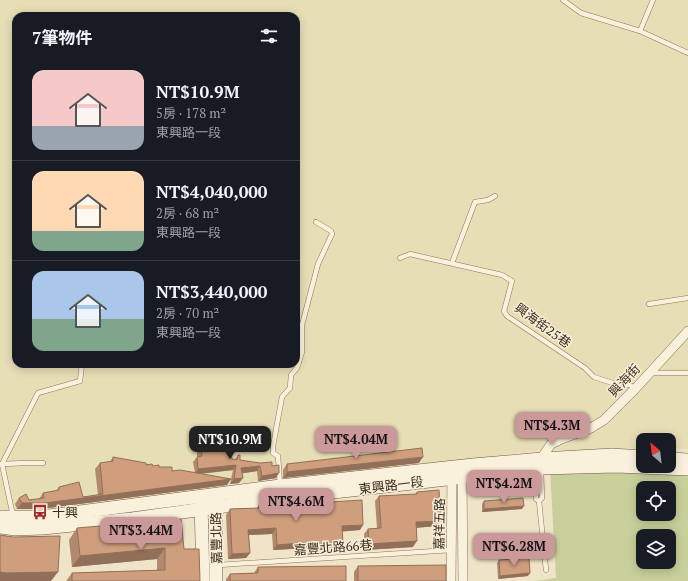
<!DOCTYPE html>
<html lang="zh-TW">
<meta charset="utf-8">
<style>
:root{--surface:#171b24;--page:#20242c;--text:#f1f3f6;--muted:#9ea1a6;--line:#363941;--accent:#cc999b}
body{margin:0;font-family:"PT Serif","Noto Sans TC",serif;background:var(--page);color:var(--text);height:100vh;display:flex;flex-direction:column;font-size:15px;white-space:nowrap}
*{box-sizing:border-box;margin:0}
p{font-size:13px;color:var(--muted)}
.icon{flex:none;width:22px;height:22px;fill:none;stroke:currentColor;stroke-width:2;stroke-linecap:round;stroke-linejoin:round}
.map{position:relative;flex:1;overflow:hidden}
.side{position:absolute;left:12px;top:12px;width:288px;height:356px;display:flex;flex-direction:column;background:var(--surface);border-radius:12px;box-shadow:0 2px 10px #0003}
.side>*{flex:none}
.needle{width:26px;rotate:332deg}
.buttons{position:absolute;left:636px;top:433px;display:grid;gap:8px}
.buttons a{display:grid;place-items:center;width:40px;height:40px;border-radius:8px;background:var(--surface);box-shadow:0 2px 10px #0003;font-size:20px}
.price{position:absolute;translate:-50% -34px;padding:0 9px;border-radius:8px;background:var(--accent);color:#111;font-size:13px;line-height:26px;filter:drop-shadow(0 1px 2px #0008)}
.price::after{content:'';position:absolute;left:50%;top:24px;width:12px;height:9px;margin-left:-6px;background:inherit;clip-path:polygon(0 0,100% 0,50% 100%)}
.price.selected{background:#222;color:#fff}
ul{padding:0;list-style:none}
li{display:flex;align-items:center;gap:12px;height:100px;padding:0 20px}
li+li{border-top:1px solid var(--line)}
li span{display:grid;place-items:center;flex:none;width:112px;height:80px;border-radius:12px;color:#555}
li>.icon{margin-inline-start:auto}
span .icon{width:48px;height:48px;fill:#fffc;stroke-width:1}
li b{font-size:17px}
h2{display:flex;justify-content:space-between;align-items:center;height:48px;padding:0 20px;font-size:17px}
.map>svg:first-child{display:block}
.farmland{fill:#e6deb5;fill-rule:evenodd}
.green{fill:#c9cf9b;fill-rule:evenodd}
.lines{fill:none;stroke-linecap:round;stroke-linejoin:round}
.lane-casing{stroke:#8d765c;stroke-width:5.5}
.street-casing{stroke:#8d765c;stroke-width:10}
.secondary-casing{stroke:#6f573f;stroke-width:14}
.lane{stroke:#faf1dc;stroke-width:4.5}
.street{stroke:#faf1dc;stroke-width:9}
.secondary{stroke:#faf1dc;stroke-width:13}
.wall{fill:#b2896c}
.shaded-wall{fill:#916f58}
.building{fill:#cf9f7d;stroke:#916f58}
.labels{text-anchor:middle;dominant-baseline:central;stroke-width:3;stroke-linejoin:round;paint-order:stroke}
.street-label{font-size:13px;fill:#3d2e20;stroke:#f7eed8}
.poi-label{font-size:13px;fill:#3d2e20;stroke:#f7eed8;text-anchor:start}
</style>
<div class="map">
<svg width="688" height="581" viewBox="0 0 688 581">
<rect width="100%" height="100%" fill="#f0e4c8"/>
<path class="farmland" d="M0,0H688V449L669,448V440H643V448L531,451L423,465L422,459L361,471L286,477L176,492L132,493L61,510L0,512ZM16,16H296V364H16Z"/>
<path class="green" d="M550,469L688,474V581H534L556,578ZM643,488H669V514H643ZM643,536H669V562H643Z"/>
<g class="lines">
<g class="lane-casing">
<g id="lane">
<polyline points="563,0 581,13 640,31 688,53"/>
<polyline points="640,31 653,0"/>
<polyline points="400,258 410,254 502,275 512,281 504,311 507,316 585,368 594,377 619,385 630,385 635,389"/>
<polyline points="452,263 475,202 488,200 495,196"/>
<polyline points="649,304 688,298"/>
<polyline points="651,373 688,373"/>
<polyline points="2,464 26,463 43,463"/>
<polyline points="539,471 534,480 536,499 539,501 546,570"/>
<polyline points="280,485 278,456 273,453 273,446 282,397 290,388 291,375 297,368 302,352 302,325 318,264 332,234 331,231 316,222"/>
<polyline points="539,501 542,498 541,469"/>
<polyline points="13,516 2,464 38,393 80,381 82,364"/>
<polyline points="218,565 451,550"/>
</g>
</g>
<g class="street-casing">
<g id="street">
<polyline points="541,462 541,459 551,444 564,438 591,428 604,420 635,389 688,331"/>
<polyline points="462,472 463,581"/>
<polyline points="451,581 452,472"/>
</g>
</g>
<g class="secondary-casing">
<g id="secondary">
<polyline points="669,459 688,460"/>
<polyline points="215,499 216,581"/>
<polyline points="201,501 203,581"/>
<polyline points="0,517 41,517 280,486 473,465 541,459 612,455 643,457"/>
<polyline points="0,527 15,529 43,528 132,519 282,498 541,468 616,466 688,469"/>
</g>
</g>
<use href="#lane" class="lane"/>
<use href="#street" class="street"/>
<use href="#secondary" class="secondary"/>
</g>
<g class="wall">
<polygon points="200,445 229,454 232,459 235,459 238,455 240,460 272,466 276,478 258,481 257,471 242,473 239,483 230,484 233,470 201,474 227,485 40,509 17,509 15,504 19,498 29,500 39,499 43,493 56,491 59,487 83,497 98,495 95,469 100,463 110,462 113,457 159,467 172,471 195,473 193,462 197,457 197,450"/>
<polygon points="419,463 283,478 283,470 287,464"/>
<polygon points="417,492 441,521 437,526 416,528 413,547 365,550 364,534 368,529 377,528 375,501 379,496 415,494"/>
<polygon points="287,501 330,502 360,530 342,531 343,544 339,550 309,550 309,548 273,550 272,534 249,535 250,553 246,558 228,559 226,515 230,509 257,508 259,505 285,503"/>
<polygon points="484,501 522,509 482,512 482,504"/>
<polygon points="77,528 184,549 200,581 66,581 72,573 157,570 157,559 72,567 69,540"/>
<polygon points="499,560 528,576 498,579 497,563"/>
<polygon points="358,566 446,581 354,581 354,572"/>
<polygon points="258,567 346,581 226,581 226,579 230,574 254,573"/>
</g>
<g class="shaded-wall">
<polygon points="423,457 419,463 283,478 287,472"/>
<polygon points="236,465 233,470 195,474 198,469"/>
<polygon points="260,466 257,471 238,474 241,468"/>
<polygon points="279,473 276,478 258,481 262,476"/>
<polygon points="243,478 239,483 230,484 234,479"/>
<polygon points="231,479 227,485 40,509 17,509 22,503 45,503"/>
<polygon points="524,506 522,509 482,512 484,509"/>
<polygon points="441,521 437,526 412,528 416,522"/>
<polygon points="363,525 360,530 338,532 342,526"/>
<polygon points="276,528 272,534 245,535 248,530"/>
<polygon points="417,541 413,547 365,550 369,544"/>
<polygon points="312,542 309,548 273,550 277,545"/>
<polygon points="313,544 343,544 339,550 309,550"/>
<polygon points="165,548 157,559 72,567 80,556"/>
<polygon points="250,553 246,558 228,559 232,554"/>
<polygon points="0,572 58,572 51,581 0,581"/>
<polygon points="530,573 528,576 498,579 500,576"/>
</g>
<g class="building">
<polygon points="227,442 229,454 231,453 232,459 237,460 238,455 240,455 240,460 260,463 272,462 272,466 279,465 279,473 262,476 260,466 241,468 243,478 234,479 236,465 198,469 197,457 202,456 200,445"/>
<polygon points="422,448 423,457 287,472 287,464"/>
<polygon points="113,457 146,463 146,465 152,464 153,466 159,465 159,467 172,467 172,471 180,470 231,479 45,503 22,503 19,498 26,494 29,500 44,498 43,493 59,490 59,487 79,482 83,497 103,494 100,463 113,461"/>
<polygon points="439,490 441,521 416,522 417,541 369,544 368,529 381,528 379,496 417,494 417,492"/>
<polygon points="330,498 330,502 362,500 363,525 342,526 343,544 313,544 312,542 277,545 276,528 248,530 250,553 232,554 230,509 259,508 259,505 287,503 287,501"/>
<polygon points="523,498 524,506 484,509 484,501"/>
<polygon points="181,519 184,549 199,549 200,581 72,581 72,573 165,570 165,548 80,556 77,528"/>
<polygon points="0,535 13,537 60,536 58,572 7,573 0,572"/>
<polygon points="529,558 530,573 500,576 499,560"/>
<polygon points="446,565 446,581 358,581 358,566"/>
<polygon points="346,566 346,581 230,581 230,574 258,573 258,567"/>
</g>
<defs>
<g id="bus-bare" transform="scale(1.2)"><path d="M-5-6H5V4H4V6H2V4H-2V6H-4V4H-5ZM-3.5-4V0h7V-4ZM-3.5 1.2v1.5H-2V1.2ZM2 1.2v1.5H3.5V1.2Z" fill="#9e2a2b" stroke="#f7eed8" stroke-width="2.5" paint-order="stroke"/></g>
</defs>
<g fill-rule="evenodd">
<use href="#bus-bare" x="40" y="512"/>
</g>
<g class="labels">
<g class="street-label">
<text transform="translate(543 325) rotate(36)">興海街25巷</text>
<text transform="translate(624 380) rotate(-47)">興海街</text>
<text transform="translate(391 485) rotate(-7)">東興路一段</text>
<text transform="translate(439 524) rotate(-89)">嘉祥五路</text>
<text transform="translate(216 538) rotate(-91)">嘉豐北路</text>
<text transform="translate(333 547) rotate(-4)">嘉豐北路66巷</text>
</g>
<g class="poi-label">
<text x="52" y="512">十興</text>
</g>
</g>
</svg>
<div class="buttons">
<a><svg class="needle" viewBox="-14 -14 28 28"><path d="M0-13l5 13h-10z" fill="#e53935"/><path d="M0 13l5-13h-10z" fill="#9ea1a6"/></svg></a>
<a><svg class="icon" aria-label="locate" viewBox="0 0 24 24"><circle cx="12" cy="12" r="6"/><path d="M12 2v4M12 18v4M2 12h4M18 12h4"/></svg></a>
<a><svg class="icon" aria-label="layers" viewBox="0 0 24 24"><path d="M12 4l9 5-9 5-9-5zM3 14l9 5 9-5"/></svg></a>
</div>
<b class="price" style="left:552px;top:446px">NT$4.3M</b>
<b class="price selected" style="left:230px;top:460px">NT$10.9M</b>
<b class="price" style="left:356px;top:460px">NT$4.04M</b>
<b class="price" style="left:504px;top:504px">NT$4.2M</b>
<b class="price" style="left:296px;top:522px">NT$4.6M</b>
<b class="price" style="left:141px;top:551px">NT$3.44M</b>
<b class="price" style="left:514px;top:567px">NT$6.28M</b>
<section class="side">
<h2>7筆物件<svg class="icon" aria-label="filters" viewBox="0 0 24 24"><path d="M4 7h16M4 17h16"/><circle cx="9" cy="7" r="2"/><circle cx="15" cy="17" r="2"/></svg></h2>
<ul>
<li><span style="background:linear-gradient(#f6c9c9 70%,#9aa5b1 0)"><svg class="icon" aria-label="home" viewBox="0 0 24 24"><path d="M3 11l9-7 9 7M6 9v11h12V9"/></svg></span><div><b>NT$10.9M</b><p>5房 · 178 m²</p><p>東興路一段</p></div></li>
<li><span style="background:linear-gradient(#ffd9b3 75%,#7fa58c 0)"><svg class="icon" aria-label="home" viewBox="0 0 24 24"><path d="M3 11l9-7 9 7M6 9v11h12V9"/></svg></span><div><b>NT$4,040,000</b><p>2房 · 68 m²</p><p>東興路一段</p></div></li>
<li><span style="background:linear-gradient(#a9c7e8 60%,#7fa58c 0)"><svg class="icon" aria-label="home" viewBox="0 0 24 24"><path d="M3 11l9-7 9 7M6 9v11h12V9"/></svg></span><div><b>NT$3,440,000</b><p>2房 · 70 m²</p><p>東興路一段</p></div></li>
</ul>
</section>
</div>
